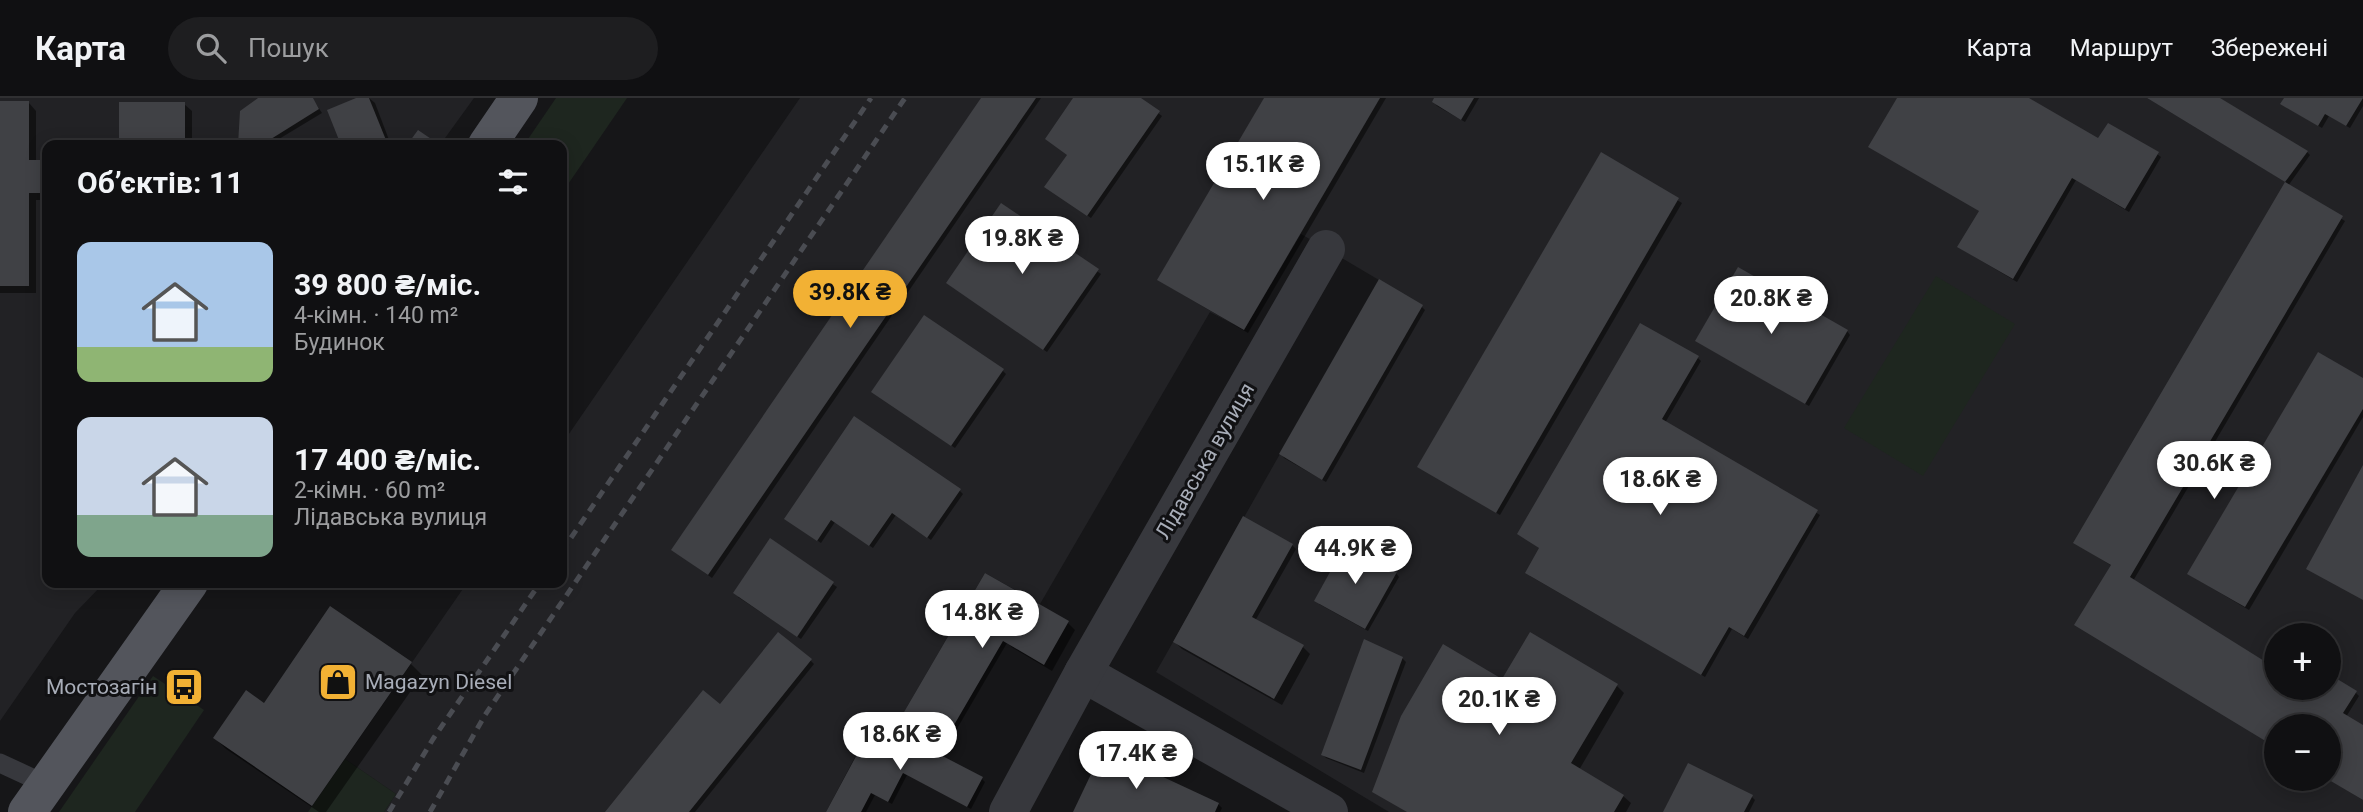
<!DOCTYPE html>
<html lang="uk">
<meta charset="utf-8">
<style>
:root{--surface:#101012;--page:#1e1e20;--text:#f1f3f6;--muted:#9c9d9f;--line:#303032;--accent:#f2b134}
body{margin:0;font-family:Roboto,sans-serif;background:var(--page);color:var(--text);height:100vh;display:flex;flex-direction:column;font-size:26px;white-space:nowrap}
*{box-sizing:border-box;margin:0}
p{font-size:23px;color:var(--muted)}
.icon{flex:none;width:38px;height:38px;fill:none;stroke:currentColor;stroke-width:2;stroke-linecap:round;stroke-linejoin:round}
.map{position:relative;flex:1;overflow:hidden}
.panel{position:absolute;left:42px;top:42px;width:525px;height:448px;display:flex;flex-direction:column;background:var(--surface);border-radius:14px;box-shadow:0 4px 18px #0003,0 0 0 2px var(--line)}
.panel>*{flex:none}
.tools{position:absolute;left:2264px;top:525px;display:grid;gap:14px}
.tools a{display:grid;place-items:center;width:77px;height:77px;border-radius:50%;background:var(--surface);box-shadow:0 4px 18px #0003,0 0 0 2px var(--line);font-size:35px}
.price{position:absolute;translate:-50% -60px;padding:0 16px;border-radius:24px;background:#fff;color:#222;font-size:23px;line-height:46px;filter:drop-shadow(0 2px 4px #0008)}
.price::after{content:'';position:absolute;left:50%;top:42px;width:21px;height:16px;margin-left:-10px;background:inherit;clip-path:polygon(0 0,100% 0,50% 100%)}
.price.on{background:var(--accent);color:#111}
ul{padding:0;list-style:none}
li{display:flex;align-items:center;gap:21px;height:175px;padding:0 35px}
li span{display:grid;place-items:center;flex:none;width:196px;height:140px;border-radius:14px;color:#555}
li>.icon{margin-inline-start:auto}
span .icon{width:84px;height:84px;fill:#fffc;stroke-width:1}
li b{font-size:30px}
h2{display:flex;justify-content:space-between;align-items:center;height:84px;padding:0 35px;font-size:30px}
header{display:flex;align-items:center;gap:42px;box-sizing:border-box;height:98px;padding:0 35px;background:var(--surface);border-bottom:2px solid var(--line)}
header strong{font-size:33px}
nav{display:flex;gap:38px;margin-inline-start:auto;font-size:24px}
.search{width:490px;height:63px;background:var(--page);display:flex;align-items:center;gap:18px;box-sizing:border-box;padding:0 24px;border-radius:38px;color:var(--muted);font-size:26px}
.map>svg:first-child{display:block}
.built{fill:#222225;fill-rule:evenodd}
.green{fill:#1e261f}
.shadow{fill:#0007}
.building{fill:#404145}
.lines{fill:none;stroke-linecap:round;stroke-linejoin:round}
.lane{stroke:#37383d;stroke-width:19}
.street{stroke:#37383d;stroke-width:38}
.primary{stroke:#53555c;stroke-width:38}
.rail{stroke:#4a4c52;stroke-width:5;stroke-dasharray:9 7;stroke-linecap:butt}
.labels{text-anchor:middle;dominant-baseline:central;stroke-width:6;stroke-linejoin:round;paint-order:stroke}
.street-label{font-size:21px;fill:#a8adb8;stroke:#111113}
.poi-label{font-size:21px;fill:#a8adb8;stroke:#111113;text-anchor:start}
</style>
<header>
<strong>Карта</strong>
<div class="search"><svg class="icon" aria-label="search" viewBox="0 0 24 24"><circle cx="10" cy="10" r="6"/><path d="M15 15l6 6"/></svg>Пошук</div>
<nav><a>Карта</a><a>Маршрут</a><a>Збережені</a></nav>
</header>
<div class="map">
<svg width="2363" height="714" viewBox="0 0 2363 714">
<rect width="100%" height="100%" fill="#161618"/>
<g class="built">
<polygon points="0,0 474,0 440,47 47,47 47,485 104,485 75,515 0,623"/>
<path d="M800,0H2363V714H1389L1156,574L1379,182L1301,136L1244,232L1210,214L1040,506L985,475L904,614L874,623L826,714H384L396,696L345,661L467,485H562V346ZM2277,537H2329V590H2277ZM2277,628H2329V681H2277Z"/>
</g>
<g class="green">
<polygon points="556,0 627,0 562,95 562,47 524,47"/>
<polygon points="1936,178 2015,226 1923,378 1844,330"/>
<polygon points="153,578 204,612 135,714 59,714"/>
<polygon points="345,661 396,696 384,714 308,714"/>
</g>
<g class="shadow">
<polygon points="261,0 312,0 322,15 274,44 274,47 240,47 242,14"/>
<polygon points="361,0 369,0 375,5 391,47 343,47 329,13"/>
<polygon points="984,0 1041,0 712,480 677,455"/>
<polygon points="1075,0 1138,0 1162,18 1091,120 1050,92 1069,57"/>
<polygon points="1266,0 1386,0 1248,235 1163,185"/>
<polygon points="1436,0 1479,0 1465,24 1437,8 1434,4"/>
<polygon points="1899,0 2025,0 2099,43 2157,56 2161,59 2129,114 2076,82 2017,184 1963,152 1980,113"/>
<polygon points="2147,0 2216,0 2307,54 2310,57 2288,88 2345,123 2133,483 2277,590 2329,590 2356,595 2359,598 2346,619 2363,629 2363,702 2328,681 2329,628 2277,628 2112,468 2075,445 2287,85"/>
<polygon points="2286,0 2363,0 2363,8 2350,30 2329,18 2322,30 2286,9"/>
<polygon points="0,5 29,5 36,13 36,63 47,63 47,102 36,102 36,195 0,195"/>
<polygon points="120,6 184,6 192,13 192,47 120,47"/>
<polygon points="1601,57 1682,105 1500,417 1419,369"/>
<polygon points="1002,107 1101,176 1047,254 948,185"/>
<polygon points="1421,208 1425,212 1326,384 1284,360 1281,356"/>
<polygon points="1847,233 1850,237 1809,308 1701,246"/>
<polygon points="1698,260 1701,263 1665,325 1820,417 1748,541 1732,531 1705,579 1530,478 1541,451 1519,436"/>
<polygon points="1003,273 1006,276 955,350 877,297"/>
<polygon points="2363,282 2363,319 2249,512 2193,479"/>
<polygon points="959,392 963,396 931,442 896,417 873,450 835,424 821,445 790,424"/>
<polygon points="771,443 837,489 801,541 738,499"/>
<polygon points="1292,447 1296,451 1255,523 1303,549 1310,556 1282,607 1182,551 1175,544"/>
<polygon points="1396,475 1399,479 1368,533 1319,506"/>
<polygon points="986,477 1068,525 1075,532 1052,573 1013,550 1007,545 951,641 910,617"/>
<polygon points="1402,560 1406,564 1364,675 1326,660 1323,657"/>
<polygon points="810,562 814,566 695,714 607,714 721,608"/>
<polygon points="411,566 422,577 326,714 319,714 226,651 215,640 264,607"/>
<polygon points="1501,582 1617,588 1624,595 1579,672 1623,698 1631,705 1626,714 1407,714"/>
<polygon points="875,625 982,681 985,684 971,711 907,677 892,706 875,697 866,714 828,714"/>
<polygon points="1752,699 1755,702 1749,714 1665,714"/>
<polygon points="1218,706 1222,710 1220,714 1075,714"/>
</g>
<g class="building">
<polygon points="258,0 313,0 319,11 271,41 271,47 238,47 240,13"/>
<polygon points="356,0 369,0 388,47 341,47 327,12"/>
<polygon points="981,0 1036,0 708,477 671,452"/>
<polygon points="1073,0 1141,0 1160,13 1087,118 1044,89 1067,57 1045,41"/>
<polygon points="1264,0 1380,0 1244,232 1157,182"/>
<polygon points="1434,0 1474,0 1461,22 1432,4"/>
<polygon points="1897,0 2029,0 2098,40 2108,25 2159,54 2125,111 2072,80 2013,181 1957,149 1979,113 1868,49"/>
<polygon points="2147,0 2220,0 2308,53 2285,84"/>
<polygon points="2284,0 2363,0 2346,28 2325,16 2318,28 2280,6"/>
<polygon points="0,3 29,3 29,62 47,62 47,95 29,95 29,188 0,188"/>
<rect x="119" y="4" width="66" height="43"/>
<polygon points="418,32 440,47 407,47"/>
<polygon points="1601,54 1679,100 1496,415 1417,369"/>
<polygon points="2285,84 2343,118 2130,479 2277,571 2277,590 2329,590 2329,576 2357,593 2343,615 2363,627 2363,702 2329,682 2329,628 2277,628 2277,650 2074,527 2111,467 2073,445"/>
<polygon points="1001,105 1099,171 1043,252 946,185"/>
<polygon points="1738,169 1848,232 1805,306 1695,243"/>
<polygon points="1379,181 1423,207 1322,382 1279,356"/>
<polygon points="924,217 1004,271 951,348 871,294"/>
<polygon points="1640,225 1699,258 1662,321 1818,412 1744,538 1729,529 1701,577 1525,475 1539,450 1517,436"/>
<polygon points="2318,254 2363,280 2363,311 2245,509 2187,476"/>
<polygon points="854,318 961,391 927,440 892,415 869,448 831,422 817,443 784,421"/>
<polygon points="2363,367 2363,502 2306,471"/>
<polygon points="1243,418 1293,446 1252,519 1304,547 1274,601 1173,544"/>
<polygon points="770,440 834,484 797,539 733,495"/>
<polygon points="1346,445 1397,474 1365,531 1314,503"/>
<polygon points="985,475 1069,523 1044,567 1003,543 947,639 904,614"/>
<polygon points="330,508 412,564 312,708 213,640 246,592 264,605"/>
<polygon points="778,534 812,561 689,714 605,714 703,592 720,606"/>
<polygon points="1530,534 1618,586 1571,665 1624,697 1614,714 1407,714 1372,694 1401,618 1443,546 1502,581"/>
<polygon points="1364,541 1403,559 1361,672 1321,657"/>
<polygon points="875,623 983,679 967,709 903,675 888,704 871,695 861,714 826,714"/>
<polygon points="1103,651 1219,705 1215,714 1073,714"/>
<polygon points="1688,665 1753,697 1744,714 1663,714"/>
</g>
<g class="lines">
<polyline class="lane" points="0,665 45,686"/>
<g class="street">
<polyline points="1083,575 1329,714"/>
<polyline points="1008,714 1083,575 1326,151"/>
</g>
<g class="primary">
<polyline points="487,47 519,0"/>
<polyline points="27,714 189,485"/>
</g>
<g class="rail">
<polyline points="562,453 871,0"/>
<polyline points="389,714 433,641 540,485"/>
<polyline points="430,714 485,617 905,0"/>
</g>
</g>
<defs>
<g id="shop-square" transform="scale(2.0125)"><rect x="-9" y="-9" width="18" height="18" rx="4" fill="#f2b134" stroke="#111113"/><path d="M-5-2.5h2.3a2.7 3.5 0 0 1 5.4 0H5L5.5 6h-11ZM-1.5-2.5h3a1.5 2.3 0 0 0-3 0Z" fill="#111"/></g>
<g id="bus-square" transform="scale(2.0125)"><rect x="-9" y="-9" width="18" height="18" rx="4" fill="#f2b134" stroke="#111113"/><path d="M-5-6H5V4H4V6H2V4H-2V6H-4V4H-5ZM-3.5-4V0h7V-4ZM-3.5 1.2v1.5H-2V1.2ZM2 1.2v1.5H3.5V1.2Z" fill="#111"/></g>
</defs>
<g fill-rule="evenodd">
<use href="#shop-square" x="338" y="584"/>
<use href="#bus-square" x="184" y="589"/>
</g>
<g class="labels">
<g class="street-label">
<text transform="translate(1205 363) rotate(-60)">Лідавська вулиця</text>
</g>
<g class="poi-label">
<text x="365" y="584">Magazyn Diesel</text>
<text x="157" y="589" text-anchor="end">Мостозагін</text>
</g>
</g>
</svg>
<div class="tools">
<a>+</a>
<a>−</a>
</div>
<b class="price" style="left:1263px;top:104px">15.1K ₴</b>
<b class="price" style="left:1022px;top:178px">19.8K ₴</b>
<b class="price on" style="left:850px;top:232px">39.8K ₴</b>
<b class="price" style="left:1771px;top:238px">20.8K ₴</b>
<b class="price" style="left:2214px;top:403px">30.6K ₴</b>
<b class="price" style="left:1660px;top:419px">18.6K ₴</b>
<b class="price" style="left:1355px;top:488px">44.9K ₴</b>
<b class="price" style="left:982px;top:552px">14.8K ₴</b>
<b class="price" style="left:1499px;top:639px">20.1K ₴</b>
<b class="price" style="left:900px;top:674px">18.6K ₴</b>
<b class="price" style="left:1136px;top:693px">17.4K ₴</b>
<section class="panel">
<h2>Об’єктів: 11<svg class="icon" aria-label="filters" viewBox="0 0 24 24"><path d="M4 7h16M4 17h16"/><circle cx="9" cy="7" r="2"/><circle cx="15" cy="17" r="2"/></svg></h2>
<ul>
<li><span style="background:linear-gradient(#a9c7e8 75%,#8fb573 0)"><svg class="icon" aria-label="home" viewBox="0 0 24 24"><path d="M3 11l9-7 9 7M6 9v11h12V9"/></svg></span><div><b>39 800 ₴/міс.</b><p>4-кімн. · 140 m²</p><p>Будинок</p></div></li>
<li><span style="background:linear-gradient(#c9d6e8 70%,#7fa58c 0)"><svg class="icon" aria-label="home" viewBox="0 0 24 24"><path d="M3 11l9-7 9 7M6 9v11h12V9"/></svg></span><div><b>17 400 ₴/міс.</b><p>2-кімн. · 60 m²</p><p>Лідавська вулиця</p></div></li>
</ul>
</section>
</div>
